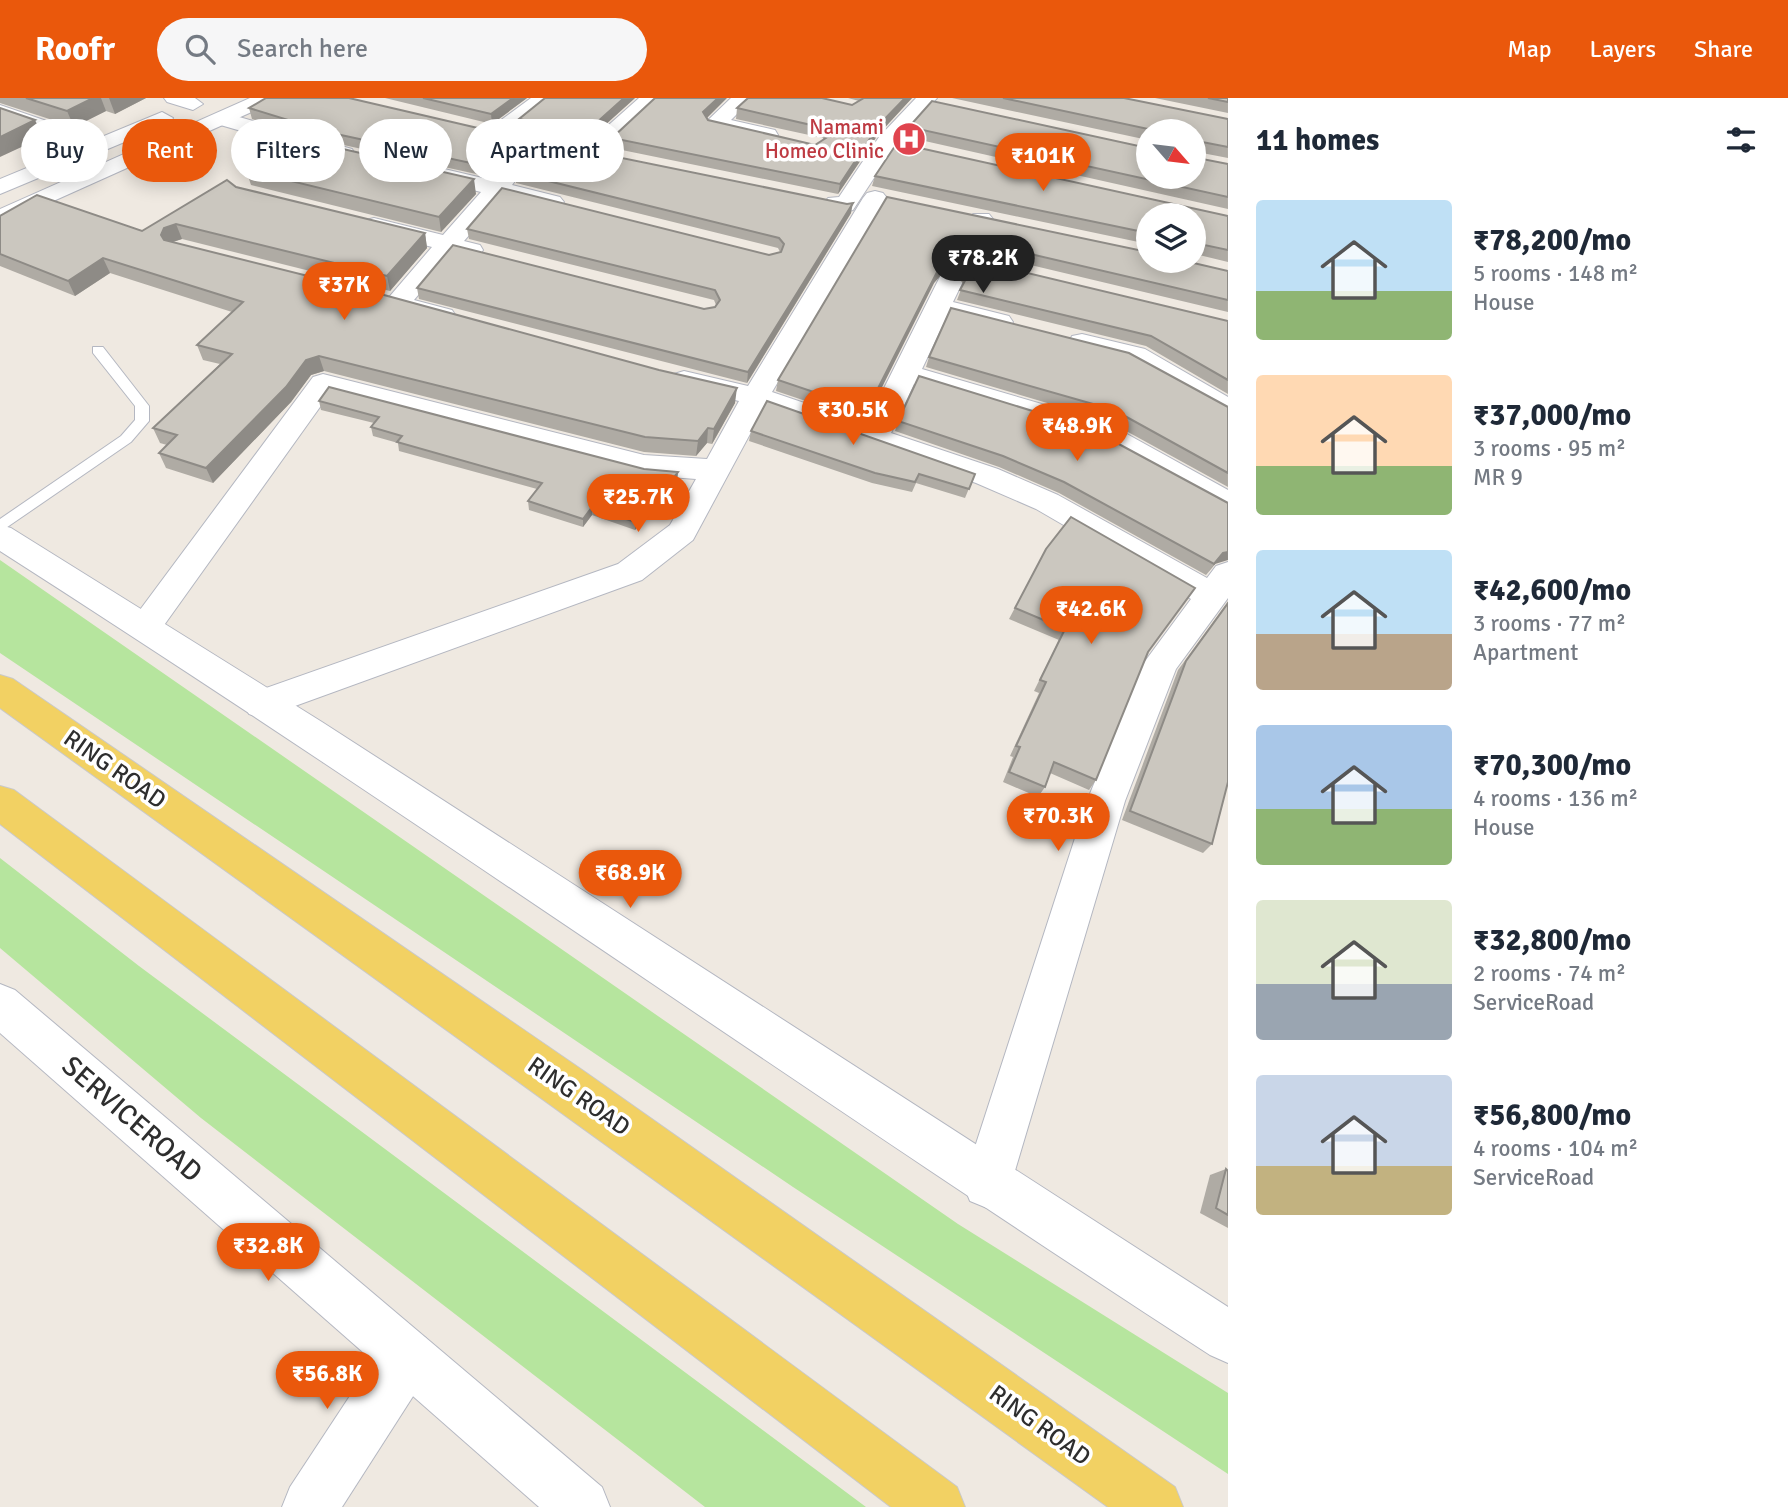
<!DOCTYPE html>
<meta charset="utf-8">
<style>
:root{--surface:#fff;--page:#f6f6f7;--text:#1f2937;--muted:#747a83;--accent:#ea580c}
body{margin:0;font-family:Signika,sans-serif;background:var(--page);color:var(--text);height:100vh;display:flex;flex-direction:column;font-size:26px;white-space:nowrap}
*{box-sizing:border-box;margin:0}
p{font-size:23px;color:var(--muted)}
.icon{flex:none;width:38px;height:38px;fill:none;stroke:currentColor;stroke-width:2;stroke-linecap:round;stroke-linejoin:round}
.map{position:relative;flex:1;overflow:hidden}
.drawer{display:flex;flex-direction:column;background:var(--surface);width:560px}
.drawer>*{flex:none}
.banner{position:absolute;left:21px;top:21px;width:665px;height:63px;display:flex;gap:14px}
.needle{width:46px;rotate:118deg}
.tools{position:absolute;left:1136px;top:21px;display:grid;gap:14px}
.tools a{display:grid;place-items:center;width:70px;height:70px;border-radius:50%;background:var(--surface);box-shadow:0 4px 18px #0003;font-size:35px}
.price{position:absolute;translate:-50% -60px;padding:0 16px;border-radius:24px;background:var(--accent);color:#fff;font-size:23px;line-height:46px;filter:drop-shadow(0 2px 4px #0008)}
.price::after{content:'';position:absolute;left:50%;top:42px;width:21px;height:16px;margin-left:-10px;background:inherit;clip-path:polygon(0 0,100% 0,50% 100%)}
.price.current{background:#222;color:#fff}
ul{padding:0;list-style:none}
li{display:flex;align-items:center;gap:21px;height:175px;padding:0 28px}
li span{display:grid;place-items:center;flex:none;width:196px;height:140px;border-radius:7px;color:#555}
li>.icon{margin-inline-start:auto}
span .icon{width:84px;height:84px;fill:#fffc;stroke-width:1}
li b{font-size:30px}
h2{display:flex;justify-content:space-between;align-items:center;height:84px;padding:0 28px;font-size:30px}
.tag{padding:0 24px;border-radius:32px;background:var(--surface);box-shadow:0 4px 18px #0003;font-size:24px;line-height:63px}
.tag.current{background:var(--accent);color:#fff}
header{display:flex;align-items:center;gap:42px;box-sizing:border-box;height:98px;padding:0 35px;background:var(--accent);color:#fff}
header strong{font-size:33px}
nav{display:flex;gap:38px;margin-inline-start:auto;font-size:24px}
.search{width:490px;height:63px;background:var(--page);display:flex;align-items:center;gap:18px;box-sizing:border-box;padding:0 24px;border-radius:38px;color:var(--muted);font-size:26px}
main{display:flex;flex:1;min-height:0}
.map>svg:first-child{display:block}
.green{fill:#b6e59e}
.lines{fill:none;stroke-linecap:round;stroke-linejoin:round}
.service-casing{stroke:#b4b7c1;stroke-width:2}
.minor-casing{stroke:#b4b7c1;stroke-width:2}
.tertiary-casing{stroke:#b4b7c1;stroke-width:2}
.secondary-casing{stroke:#b4b7c1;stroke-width:2}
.primary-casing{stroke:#c9c9c9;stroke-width:2}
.service{fill:#fff;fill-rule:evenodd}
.minor{fill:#fff;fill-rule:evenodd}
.tertiary{fill:#fff;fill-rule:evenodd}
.secondary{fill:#fff;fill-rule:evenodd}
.primary{fill:#f2d163;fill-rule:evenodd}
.wall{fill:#afaba4}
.shaded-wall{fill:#8e8b86}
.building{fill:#cbc7bf;stroke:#8e8b86;stroke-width:2}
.labels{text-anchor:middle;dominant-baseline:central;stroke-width:7;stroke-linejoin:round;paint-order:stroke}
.far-health-label{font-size:21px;fill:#be3a42;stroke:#fff;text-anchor:end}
.street-label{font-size:24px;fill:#2e2e2e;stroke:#fff}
.near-street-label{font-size:28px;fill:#2e2e2e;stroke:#fff}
</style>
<header>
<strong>Roofr</strong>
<div class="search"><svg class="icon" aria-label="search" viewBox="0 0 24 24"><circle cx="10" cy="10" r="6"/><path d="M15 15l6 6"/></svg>Search here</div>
<nav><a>Map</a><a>Layers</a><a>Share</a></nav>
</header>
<main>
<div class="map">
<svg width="1228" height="1409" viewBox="0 0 1228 1409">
<rect width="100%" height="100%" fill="#efe9e1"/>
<g class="green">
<polygon points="0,462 958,1126 1228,1295 1228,1376 793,1089 0,555"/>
<polygon points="0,760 139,868 866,1409 705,1409 201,1020 0,850"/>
</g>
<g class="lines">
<g class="service-casing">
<polygon id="service" points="93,249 103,249 149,308 149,323 131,344 0,434 0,421 121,338 135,322 135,308 93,255"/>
</g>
<g class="minor-casing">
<g id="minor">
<polygon points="164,0 195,0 203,6 193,12 167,4"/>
<polygon points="531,0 554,0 505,41 489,41 486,36 489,31"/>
<polygon points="639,0 661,0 600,59 584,59 581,54 584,49"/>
<polygon points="731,0 753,0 731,22 775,32 778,37 775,42 767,43 708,30 705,25"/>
<polygon points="916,0 937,0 895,48 853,112 845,114 828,110 824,105 828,100 839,99 879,39"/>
<polygon points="0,7 105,43 108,48 105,53 89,53 0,20"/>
<polygon points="225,15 352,51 355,56 344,63 217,26 214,21"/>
<polygon points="423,66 491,82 502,70 518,70 521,75 512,87 560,99 564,104 560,109 552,111 502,99 464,143 480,147 483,152 480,157 471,159 453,155 414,202 452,212 456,218 452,224 443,226 388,210 384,205 432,149 366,132 362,127 366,122 374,120 443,137 481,94 415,78 412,73"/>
<polygon points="875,93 883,95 887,100 772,294 866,326 969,121 973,116 989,116 993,121 953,204 1009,218 1013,224 1009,230 1000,232 947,218 922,271 1107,325 1228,392 1228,416 1217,412 1087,339 914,286 891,335 998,371 1058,397 1207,480 1216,468 1228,464 1228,500 1176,571 1125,703 1011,1086 1004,1103 987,1110 970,1103 963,1086 1087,703 1143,566 1191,501 1036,411 976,385 764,310 693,442 642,482 262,620 249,616 244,606 249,596 618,466 670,427 696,381 644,377 330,295 157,537 145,541 133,537 128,528 313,279 323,276 644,357 707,361 739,303 674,288 670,282 674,276 684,273 748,288 863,100 867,95"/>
<polygon points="1082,236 1145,251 1228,299 1228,320 1218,317 1125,263 1072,250 1069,244 1072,238"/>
<polygon points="407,1233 426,1240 433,1259 426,1278 342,1409 282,1409 290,1389 388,1240"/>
</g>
</g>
<g class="tertiary-casing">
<g id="tertiary">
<path d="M0,427L11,430L322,624L1228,1209V1265L1210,1257C804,994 408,714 0,453Z"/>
<polygon points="0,886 15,892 602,1389 610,1409 539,1409 0,935"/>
</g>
</g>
<g class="secondary-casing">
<g id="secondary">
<polygon points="250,0 277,0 274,4 0,127 0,111"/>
<polygon points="162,14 173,20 170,25 0,96 0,81"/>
</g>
</g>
<g class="primary-casing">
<g id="primary">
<polygon points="0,577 13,581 585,974 1175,1389 1183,1409 1108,1409 0,610"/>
<polygon points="0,688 14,692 957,1389 965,1409 891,1409 0,726"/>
</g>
</g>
<use href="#service" class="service"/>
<use href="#minor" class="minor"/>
<use href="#tertiary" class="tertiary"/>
<use href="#secondary" class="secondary"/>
<use href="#primary" class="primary"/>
</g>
<g class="wall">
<polygon points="0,0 146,0 115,16 106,13 74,29 0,5"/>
<polygon points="385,0 527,0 492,26"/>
<polygon points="635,0 585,45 520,32 519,21"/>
<polygon points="848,0 912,0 877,38 838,96 612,50 612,40 707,20 708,22 815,47 823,42 823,40 736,21 737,10 852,7 859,3"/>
<polygon points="952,0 1124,0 1228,21 1228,60 1197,54 1197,60 1228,66 1228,111 907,39 909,29 1148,79 1194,33 1148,33 1148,42"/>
<polygon points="1155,0 1228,0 1228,15"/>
<polygon points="249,10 851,115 747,285 419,201 417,190 704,211 715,209 716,207 714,202 469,141 467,131 769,157 780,154 778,150 516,85 516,75 518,71 511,66 500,68 490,79 330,44 252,21"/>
<polygon points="246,72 476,96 441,134 251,87"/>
<polygon points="875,78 1228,118 1228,164 1195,156 1194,158 1194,117 1148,117 1148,146 872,88"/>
<polygon points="236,89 425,135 427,150 390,193 182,141 172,144 735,305 712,346 707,345 696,358 644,354 324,273 311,277 291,304 213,385 166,370 159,355 167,347 160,345 153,330 220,266 203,262 197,247 232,214 110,175 75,198 0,168 0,118 142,133"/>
<polygon points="887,99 1228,173 1228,214 963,151 953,153 956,158 1228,223 1228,296 1146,248 957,202 963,186 958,178 940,178 934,185 865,323 776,293 778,282"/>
<polygon points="929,259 1228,309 1228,389 1108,323 926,269"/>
<polygon points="319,303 644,371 678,374 677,382 662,401 659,400 635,432 592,417 583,429 529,412 528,403 537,391 399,353 398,345 373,338 371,329 374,325 321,312"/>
<polygon points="898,323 1228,405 1215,466 1206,477 1059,395 999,369 895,333"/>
<polygon points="751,333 975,376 965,400 916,385 912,394 872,385 749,343"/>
<polygon points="1046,451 1148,555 1096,682 1089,692 1050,675 1045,689 1038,699 1003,684 1013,659 1010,658 1039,595 1034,593 1059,542 1009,521"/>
<polygon points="1228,504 1212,746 1203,755 1122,722 1178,572"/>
<polygon points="1226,1071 1228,1073 1228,1130 1200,1115 1210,1077"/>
</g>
<g class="shaded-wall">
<polygon points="93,0 101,0 106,13 74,29 67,13"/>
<polygon points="109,0 146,0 115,16"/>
<polygon points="513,0 527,0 492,26 491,16"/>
<polygon points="624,0 635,0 585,45 585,35"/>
<polygon points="718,0 727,0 702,25 703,14"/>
<polygon points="905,0 912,0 877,38 838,96 840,86 879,27"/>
<polygon points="35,22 43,39 0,59 0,39"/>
<polygon points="511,55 511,66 500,68 490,79 489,69 499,58"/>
<polygon points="474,81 476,96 441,134 439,119"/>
<polygon points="853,105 851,115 747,285 748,274"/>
<polygon points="176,126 182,141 170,145 167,152 161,137 164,130"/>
<polygon points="425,135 427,150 390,193 387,178"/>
<polygon points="966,141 963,151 952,153 951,149 956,143"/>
<polygon points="103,160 110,175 75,198 68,183"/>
<polygon points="943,168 940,178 934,185 865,323 867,312 937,174"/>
<polygon points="319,258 324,273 311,277 291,304 213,385 206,370 306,262"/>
<polygon points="737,290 735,305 712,346 714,331"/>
<polygon points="708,330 707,345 696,358 698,343"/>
<polygon points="678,374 677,382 662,401 663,393"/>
<polygon points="659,391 659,400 635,432 635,424"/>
<polygon points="592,409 592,417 583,429 583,421"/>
<polygon points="1228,454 1228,462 1215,466 1206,477 1223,455"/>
</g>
<g class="building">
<polygon points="26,0 93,0 67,13"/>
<polygon points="266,0 349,0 495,34 847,106 853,105 748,274 417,190 453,147 704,211 715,209 720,202 715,192 467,131 502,90 769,157 781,154 784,146 779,140 516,75 523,64 511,55 499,58 489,69 327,34 249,10"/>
<polygon points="423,0 513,0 491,16"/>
<polygon points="545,0 624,0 585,35 519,21"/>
<polygon points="655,0 718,0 703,14 708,22 815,47 829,38 824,30 737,10 748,0 822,0 852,7 864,0 905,0 879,27 840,86 612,40"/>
<polygon points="1003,0 1124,0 1228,21 1228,49 1197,43 1197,60 1228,66 1228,99 909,29 932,3 1148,50 1148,79 1194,79 1194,33 1153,33 1153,32"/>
<polygon points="1208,0 1228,0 1228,4"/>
<polygon points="0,10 35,22 0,39"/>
<polygon points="295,40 474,81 439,119 246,72"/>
<polygon points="897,45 1228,118 1228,152 1200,146 1197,150 1194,150 1194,117 1148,117 1148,135 875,78"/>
<polygon points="227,82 236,89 425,135 387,178 176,126 164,130 161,137 164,142 384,197 659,272 737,290 714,331 708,330 698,343 645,339 319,258 306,262 286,289 206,370 159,355 177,337 153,330 232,256 197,247 243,204 103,160 68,183 0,156 0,118 37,97 142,133"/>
<polygon points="887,99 1148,154 1148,163 1185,163 1228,173 1228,202 966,141 956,143 951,149 956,158 1228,223 1228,282 1151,238 960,192 968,177 961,168 943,168 937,174 867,312 778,282"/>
<polygon points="951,210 1129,255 1228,309 1228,375 1114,312 929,259"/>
<polygon points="919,278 1091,331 1228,405 1228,454 1223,455 1214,466 1064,384 1003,358 898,323"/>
<polygon points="329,289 644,371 678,374 663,393 659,391 635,424 592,409 583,421 528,403 542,385 397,344 402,338 371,329 379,319 319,303"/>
<polygon points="767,303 975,376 969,391 919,376 915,384 875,375 751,333"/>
<polygon points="1071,419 1195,490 1148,554 1096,682 1054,664 1045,689 1009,674 1020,649 1016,648 1046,584 1040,582 1065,531 1015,510 1046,451"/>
<polygon points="1228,505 1228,684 1212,746 1130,713 1186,563"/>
<polygon points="1226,1071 1228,1073 1228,1117 1216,1110"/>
</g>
<defs>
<g id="hospital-disc" transform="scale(1.75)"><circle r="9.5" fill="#e0444e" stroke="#fff"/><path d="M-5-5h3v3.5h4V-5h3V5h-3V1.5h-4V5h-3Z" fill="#fff"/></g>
</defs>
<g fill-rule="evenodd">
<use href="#hospital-disc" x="909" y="41"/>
</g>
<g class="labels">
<g class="far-health-label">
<text x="884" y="29">Namami<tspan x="884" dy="24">Homeo Clinic</tspan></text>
</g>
<g class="street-label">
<text transform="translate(115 671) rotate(35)">RING ROAD</text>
<text transform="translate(579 998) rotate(35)">RING ROAD</text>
<text transform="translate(1040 1327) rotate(36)">RING ROAD</text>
</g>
<g class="near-street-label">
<text transform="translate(132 1021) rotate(41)">SERVICEROAD</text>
</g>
</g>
</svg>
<div class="tools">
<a><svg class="needle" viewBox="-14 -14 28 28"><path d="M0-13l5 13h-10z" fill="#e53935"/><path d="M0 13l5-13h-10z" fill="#747a83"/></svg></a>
<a><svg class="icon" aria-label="layers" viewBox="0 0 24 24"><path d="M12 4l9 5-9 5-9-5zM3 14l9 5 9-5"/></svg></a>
</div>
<b class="price" style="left:1043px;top:95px">₹101K</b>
<b class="price current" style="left:983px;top:197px">₹78.2K</b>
<b class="price" style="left:344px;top:224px">₹37K</b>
<b class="price" style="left:853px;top:349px">₹30.5K</b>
<b class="price" style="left:1077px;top:365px">₹48.9K</b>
<b class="price" style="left:638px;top:436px">₹25.7K</b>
<b class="price" style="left:1091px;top:548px">₹42.6K</b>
<b class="price" style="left:1058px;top:755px">₹70.3K</b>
<b class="price" style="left:630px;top:812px">₹68.9K</b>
<b class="price" style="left:268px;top:1185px">₹32.8K</b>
<b class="price" style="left:327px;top:1313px">₹56.8K</b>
<div class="banner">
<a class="tag">Buy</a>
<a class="tag current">Rent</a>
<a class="tag">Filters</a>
<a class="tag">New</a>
<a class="tag">Apartment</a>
</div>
</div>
<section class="drawer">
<h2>11 homes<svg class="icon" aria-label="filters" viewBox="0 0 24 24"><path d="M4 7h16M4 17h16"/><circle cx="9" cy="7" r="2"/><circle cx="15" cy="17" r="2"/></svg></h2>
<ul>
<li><span style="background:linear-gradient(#bfe0f5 65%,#8fb573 0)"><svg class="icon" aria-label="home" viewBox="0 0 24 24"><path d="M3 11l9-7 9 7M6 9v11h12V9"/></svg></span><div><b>₹78,200/mo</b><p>5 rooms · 148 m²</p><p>House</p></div></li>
<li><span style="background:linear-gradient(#ffd9b3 65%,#8fb573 0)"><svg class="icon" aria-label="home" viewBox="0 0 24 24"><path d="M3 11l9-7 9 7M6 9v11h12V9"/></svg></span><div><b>₹37,000/mo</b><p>3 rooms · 95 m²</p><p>MR 9</p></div></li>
<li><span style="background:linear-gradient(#bfe0f5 60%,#b9a48a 0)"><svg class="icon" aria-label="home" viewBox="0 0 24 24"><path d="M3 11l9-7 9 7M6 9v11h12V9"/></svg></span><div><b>₹42,600/mo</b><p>3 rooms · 77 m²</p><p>Apartment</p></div></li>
<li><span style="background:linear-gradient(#a9c7e8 60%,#8fb573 0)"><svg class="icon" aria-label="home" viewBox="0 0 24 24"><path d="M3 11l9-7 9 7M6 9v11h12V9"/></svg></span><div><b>₹70,300/mo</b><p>4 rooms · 136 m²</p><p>House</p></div></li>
<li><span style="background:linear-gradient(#dfe7d0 60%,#9aa5b1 0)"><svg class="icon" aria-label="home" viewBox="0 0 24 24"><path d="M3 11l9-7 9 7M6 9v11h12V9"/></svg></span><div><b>₹32,800/mo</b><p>2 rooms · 74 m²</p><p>ServiceRoad</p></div></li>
<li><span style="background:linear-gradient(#c9d6e8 65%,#c2b280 0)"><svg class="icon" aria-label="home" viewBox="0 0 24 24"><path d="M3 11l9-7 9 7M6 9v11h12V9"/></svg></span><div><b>₹56,800/mo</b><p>4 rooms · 104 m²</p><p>ServiceRoad</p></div></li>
</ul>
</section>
</main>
